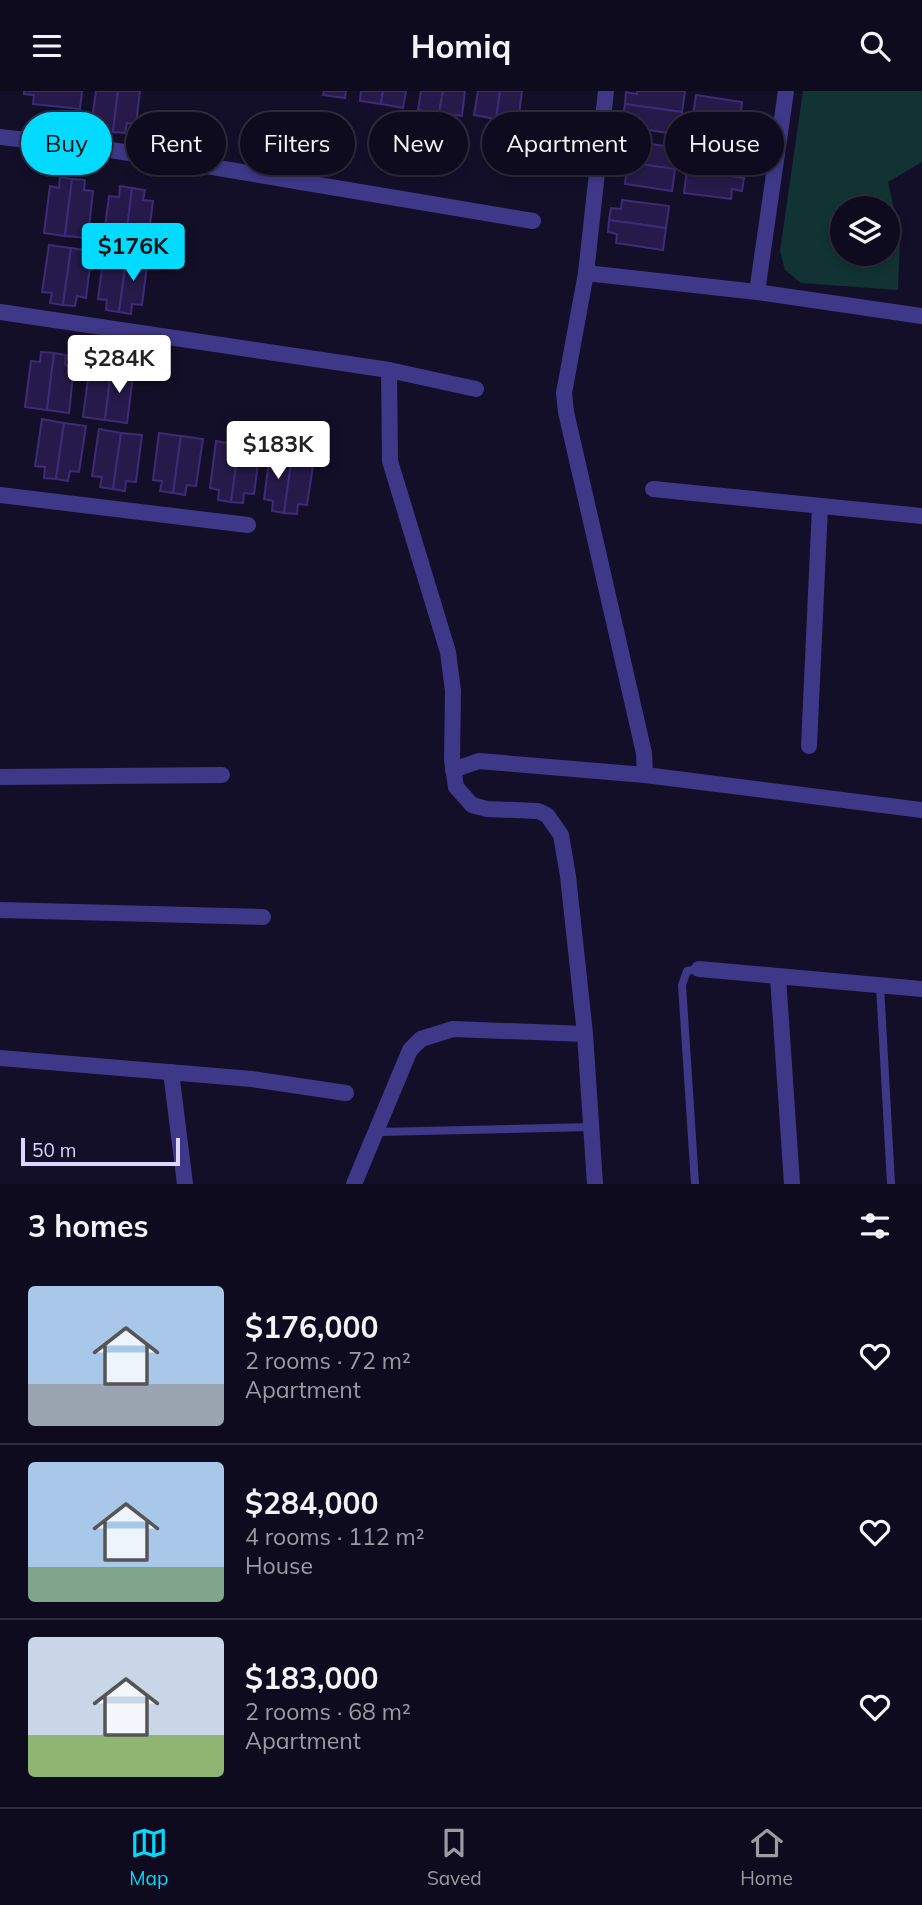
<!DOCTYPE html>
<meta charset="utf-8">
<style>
:root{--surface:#0f0b1f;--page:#1d192c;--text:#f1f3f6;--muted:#9b9ba4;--line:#2f2b3d;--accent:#02daff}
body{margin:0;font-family:Mulish,sans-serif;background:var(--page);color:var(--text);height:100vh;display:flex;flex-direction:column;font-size:26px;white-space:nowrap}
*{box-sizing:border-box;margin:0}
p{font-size:23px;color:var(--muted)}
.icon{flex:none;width:38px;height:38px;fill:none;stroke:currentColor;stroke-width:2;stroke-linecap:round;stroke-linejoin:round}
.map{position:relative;height:1093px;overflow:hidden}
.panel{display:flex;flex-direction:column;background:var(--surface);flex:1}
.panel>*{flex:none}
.hud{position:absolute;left:21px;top:21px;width:880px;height:63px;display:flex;gap:14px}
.buttons{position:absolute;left:830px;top:105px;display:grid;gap:14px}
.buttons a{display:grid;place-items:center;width:70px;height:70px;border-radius:50%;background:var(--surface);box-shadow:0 4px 10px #0003,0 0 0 2px var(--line);font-size:35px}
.scale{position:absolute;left:21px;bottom:18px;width:159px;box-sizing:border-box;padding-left:7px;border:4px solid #ddd6ff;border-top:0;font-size:19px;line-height:24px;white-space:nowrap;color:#ddd6ff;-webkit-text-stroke:5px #140f29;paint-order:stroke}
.price{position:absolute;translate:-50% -60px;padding:0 16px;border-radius:7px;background:#fff;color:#222;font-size:23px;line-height:46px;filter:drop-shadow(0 2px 4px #0008)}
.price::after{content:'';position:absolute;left:50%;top:42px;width:21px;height:16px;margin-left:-10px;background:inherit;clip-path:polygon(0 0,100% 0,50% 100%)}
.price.on{background:var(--accent);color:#111}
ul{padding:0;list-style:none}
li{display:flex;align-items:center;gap:21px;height:175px;padding:0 28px}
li+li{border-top:2px solid var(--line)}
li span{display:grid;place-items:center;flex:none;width:196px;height:140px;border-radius:7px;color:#555}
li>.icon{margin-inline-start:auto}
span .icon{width:84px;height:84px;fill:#fffc;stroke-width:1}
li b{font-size:30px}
h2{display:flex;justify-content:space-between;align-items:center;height:84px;padding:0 28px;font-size:30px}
.chip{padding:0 24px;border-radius:32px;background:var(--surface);box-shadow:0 4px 10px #0003,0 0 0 2px var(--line);font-size:24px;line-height:63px}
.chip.on{background:var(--accent);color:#111}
header{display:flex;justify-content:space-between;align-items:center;height:91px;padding:0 28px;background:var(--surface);font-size:32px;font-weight:700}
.menu{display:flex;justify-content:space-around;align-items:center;height:98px;border-top:2px solid var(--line);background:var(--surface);font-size:19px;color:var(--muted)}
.menu a{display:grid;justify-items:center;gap:4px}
.menu .on{color:var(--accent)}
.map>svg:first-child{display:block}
.green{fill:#133;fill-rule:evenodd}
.building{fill:#261a4a;stroke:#3e2b77;stroke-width:2}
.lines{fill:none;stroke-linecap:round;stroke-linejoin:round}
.service{stroke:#3f3889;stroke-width:8}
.minor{stroke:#3f3889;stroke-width:16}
</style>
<header><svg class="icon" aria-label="menu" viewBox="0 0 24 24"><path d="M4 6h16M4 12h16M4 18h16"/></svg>Homiq<svg class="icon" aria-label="search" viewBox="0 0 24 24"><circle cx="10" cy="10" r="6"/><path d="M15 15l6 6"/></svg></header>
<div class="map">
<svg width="922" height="1093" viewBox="0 0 922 1093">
<rect width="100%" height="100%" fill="#140f29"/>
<path class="green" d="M803,0H922V71L888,91L900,146L898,199L801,192L785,179L780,160ZM842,117H887V163H842Z"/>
<g class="building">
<polygon points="24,0 82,0 80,18 33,13 34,4 24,3"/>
<polygon points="96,0 118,0 113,41 101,39 102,29 92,28"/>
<polygon points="118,0 140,0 136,33 127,32 125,42 113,41"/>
<polygon points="324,0 346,0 345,7 323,4"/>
<polygon points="361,0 383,0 381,13 360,10"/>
<polygon points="383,0 406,0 403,17 381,13"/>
<polygon points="421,0 443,0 439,22 418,19"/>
<polygon points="443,0 465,0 462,25 439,22"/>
<polygon points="478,0 500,0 496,28 474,24"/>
<polygon points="500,0 522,0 518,31 496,28"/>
<polygon points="637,0 685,0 682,21 625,13 626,1 637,3"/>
<polygon points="696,4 742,11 741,20 751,21 750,33 693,25"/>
<polygon points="625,13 682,21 679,44 632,36 633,27 623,26"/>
<polygon points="693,25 750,33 748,46 738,45 736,54 689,48"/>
<polygon points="631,50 678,57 675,78 618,70 620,58 630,59"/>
<polygon points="690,58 737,64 735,74 746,75 744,87 687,79"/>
<polygon points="618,70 675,78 672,100 625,93 626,84 616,82"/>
<polygon points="687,79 744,87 742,100 732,98 731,108 684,102"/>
<polygon points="60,86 72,88 65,145 44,142 50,95 59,97"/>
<polygon points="72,88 85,89 84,99 93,100 88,147 65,145"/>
<polygon points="120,95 132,97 125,154 103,151 109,105 119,106"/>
<polygon points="132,97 145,99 143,109 153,110 147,157 125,154"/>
<polygon points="622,109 669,115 666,137 609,129 611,117 621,118"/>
<polygon points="609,129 666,137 663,159 616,152 617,143 608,141"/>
<polygon points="49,154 71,157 63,214 50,212 52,202 42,201"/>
<polygon points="71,157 92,160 86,207 77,205 75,215 63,214"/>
<polygon points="104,161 127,164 119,221 106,219 107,209 98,208"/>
<polygon points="127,164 148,167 142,214 132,213 131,223 119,221"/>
<polygon points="41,261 54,262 47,319 25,316 31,270 40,271"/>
<polygon points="54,262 66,264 65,274 74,275 69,322 47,319"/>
<polygon points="99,271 112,272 105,329 83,326 89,280 98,281"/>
<polygon points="112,272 124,274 123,284 133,285 127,332 105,329"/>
<polygon points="42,328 64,332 56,388 44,387 45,376 35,375"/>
<polygon points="64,332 86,335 79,381 70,380 68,390 56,388"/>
<polygon points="99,338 121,342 113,398 100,396 102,386 92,385"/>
<polygon points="121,342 142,344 136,391 126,390 125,400 113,398"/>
<polygon points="159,342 181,345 173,402 160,400 162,390 153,389"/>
<polygon points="181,345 203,348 196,395 187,394 185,404 173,402"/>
<polygon points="216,350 239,354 231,411 218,409 219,399 210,397"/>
<polygon points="239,354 260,357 254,403 244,402 243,412 231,411"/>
<polygon points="270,362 292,365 284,422 272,420 273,410 264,408"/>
<polygon points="292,365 314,368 307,414 298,413 297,423 284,422"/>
</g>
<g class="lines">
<g class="service">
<polyline points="880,895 891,1093"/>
<polyline points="378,1041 592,1036"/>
<polyline points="695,1093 682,894 687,880 699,878"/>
</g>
<g class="minor">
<polyline points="606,0 586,182 564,302 566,321 644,662 645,684 922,719"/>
<polyline points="0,46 105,58 533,130"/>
<polyline points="586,182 757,201 922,225"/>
<polyline points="757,201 786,0"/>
<polyline points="0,221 389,279 390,370 448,561 453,600 452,669 456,696 472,714 487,718 538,720 547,724 561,744 568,785 585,943 595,1093"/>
<polyline points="389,279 476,298"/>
<polyline points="653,398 922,425"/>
<polyline points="0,404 248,434"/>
<polyline points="809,655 820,415"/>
<polyline points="453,679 479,670 645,684"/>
<polyline points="0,686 222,684"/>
<polyline points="0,819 263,826"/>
<polyline points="699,878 922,898"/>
<polyline points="778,886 792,1093"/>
<polyline points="0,967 252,988 346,1002"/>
<polyline points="171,981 185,1093"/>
<polyline points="354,1093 410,959 421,948 453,938 585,943"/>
</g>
</g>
</svg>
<div class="buttons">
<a><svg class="icon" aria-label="layers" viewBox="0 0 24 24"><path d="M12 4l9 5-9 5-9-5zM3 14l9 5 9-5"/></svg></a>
</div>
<div class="scale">50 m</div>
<b class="price on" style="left:133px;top:192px">$176K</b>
<b class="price" style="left:119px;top:304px">$284K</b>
<b class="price" style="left:278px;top:390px">$183K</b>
<div class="hud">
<a class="chip on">Buy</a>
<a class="chip">Rent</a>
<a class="chip">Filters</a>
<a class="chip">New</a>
<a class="chip">Apartment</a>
<a class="chip">House</a>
</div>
</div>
<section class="panel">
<h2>3 homes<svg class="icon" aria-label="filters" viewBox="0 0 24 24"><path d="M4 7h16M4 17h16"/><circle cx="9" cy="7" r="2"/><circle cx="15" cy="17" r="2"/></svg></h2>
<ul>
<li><span style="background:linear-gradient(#a9c7e8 70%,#9aa5b1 0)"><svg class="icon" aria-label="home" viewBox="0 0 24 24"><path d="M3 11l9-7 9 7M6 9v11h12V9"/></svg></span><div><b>$176,000</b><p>2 rooms · 72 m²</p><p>Apartment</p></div><svg class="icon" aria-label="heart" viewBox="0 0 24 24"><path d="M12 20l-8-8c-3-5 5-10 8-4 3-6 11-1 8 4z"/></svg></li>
<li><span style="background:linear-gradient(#a9c7e8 75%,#7fa58c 0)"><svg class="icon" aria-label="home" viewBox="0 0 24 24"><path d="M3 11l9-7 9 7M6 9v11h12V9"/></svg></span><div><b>$284,000</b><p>4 rooms · 112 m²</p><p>House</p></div><svg class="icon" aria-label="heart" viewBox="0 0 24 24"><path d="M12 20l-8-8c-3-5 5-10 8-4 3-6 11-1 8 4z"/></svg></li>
<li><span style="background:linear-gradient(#c9d6e8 70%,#8fb573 0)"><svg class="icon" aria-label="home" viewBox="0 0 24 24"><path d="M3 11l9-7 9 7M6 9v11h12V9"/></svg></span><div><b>$183,000</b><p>2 rooms · 68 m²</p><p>Apartment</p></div><svg class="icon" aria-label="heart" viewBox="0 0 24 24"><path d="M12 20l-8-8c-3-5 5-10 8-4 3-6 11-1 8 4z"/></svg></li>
</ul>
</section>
<nav class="menu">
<a class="on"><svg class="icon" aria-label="map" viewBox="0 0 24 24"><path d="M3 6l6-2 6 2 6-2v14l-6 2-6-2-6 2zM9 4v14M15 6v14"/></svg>Map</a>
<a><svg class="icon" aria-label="saved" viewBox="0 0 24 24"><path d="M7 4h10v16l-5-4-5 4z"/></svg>Saved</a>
<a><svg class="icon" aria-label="home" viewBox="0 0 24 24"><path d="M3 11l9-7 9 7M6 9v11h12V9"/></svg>Home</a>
</nav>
